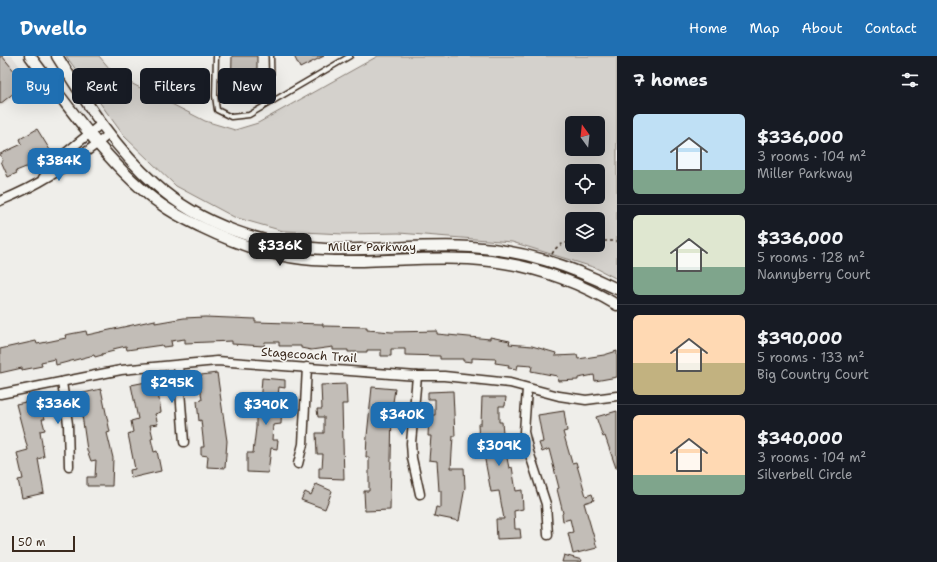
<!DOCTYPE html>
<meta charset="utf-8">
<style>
:root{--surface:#171b24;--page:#20242c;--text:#f1f3f6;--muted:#9ea1a6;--line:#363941;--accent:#1f6fb2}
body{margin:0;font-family:"Shantell Sans",sans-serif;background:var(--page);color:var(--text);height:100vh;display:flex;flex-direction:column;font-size:15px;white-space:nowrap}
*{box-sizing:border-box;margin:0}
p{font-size:13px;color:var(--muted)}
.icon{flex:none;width:22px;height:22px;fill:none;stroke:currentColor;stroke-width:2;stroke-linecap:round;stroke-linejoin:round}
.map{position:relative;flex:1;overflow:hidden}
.side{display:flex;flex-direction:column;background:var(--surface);width:320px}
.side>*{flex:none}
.guide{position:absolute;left:12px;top:12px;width:380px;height:36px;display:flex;gap:8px}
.needle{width:26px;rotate:345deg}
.fabs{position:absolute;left:565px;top:60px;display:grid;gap:8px}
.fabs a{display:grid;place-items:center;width:40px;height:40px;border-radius:6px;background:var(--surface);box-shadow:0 4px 16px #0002;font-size:20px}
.scale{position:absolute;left:12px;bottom:10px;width:63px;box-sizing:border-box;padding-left:4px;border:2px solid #3b2a1e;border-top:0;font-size:11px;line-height:14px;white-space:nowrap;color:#3b2a1e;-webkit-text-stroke:3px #f6f6f2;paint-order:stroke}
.price{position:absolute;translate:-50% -34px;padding:0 9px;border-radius:8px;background:var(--accent);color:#fff;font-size:13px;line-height:26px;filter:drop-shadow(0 1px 2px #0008)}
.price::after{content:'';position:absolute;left:50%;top:24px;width:12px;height:9px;margin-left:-6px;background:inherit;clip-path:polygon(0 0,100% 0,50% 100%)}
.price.active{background:#222;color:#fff}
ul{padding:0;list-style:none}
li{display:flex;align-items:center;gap:12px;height:100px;padding:0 16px}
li+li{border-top:1px solid var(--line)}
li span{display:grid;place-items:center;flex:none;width:112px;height:80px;border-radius:6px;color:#555}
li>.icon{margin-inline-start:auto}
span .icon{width:48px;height:48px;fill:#fffc;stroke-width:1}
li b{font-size:17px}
h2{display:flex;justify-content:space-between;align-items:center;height:48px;padding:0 16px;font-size:17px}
.pill{padding:0 14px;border-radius:6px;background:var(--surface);box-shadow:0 4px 16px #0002;font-size:14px;line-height:36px}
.pill.active{background:var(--accent);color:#fff}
header{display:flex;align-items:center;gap:24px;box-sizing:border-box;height:56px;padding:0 20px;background:var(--accent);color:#fff}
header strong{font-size:19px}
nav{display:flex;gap:22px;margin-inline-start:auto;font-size:14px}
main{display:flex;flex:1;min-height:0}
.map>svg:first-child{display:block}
.built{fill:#e2dfdb}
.green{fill:#d4d1cc;stroke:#887e75;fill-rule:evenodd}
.building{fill:#c2bdb7;stroke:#3b2a1e}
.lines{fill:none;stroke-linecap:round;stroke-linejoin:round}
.service-casing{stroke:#3b2a1e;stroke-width:7}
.minor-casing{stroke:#3b2a1e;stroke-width:11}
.tertiary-casing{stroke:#3b2a1e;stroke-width:13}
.path{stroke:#3b2a1e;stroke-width:1.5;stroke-dasharray:3 3;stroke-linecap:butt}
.service{stroke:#f6f6f2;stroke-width:4}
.minor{stroke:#f6f6f2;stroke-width:8}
.tertiary{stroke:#f6f6f2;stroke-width:10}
.labels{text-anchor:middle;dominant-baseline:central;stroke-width:3;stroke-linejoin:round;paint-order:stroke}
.street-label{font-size:12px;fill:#3b2a1e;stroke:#f6f6f2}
</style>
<header>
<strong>Dwello</strong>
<nav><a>Home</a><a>Map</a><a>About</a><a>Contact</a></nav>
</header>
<main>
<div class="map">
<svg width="617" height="506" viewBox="0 0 617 506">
<rect width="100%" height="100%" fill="#efeeea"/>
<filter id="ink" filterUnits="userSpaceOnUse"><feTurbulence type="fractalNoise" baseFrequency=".025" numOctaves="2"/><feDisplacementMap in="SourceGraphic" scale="8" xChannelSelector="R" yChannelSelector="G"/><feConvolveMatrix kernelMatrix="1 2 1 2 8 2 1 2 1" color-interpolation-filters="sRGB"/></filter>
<g filter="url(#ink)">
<polygon class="built" points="0,0 12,0 32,26 0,51"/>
<path class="green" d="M66,0H99L115,19L205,65L235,74L258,67L378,0H617V223L596,212L512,186L399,177L343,178L283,175L234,161L176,130L124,80ZM572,67H598V93H572ZM572,115H598V141H572ZM572,163H598V189H572Z"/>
<g class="building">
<polygon points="0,0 2,0 25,28 0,48"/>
<polygon points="232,0 257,0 257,42 231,42"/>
<polygon points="294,0 324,0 300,12"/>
<polygon points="37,73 50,94 26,111 16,115 17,117 8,121 1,105 3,105 0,98 22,88 20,83"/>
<polygon points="205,261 255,263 255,266 323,268 323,270 367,271 367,274 392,276 437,275 437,278 490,283 490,281 510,285 509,288 532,290 556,297 555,300 577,299 578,303 604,299 617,295 617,321 595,325 594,319 578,322 578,324 558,325 557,320 531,315 532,310 518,309 517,313 508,312 509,309 495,307 496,303 472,302 472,306 463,305 463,303 440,303 440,300 405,299 405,293 391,293 391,300 381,300 381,294 367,294 367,296 348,296 348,294 333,294 333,291 311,294 301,292 301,290 279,290 279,286 265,286 264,290 232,288 232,285 185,287 185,283 171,285 172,290 163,291 162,289 127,294 126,290 113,293 114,295 102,298 102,299 95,301 94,299 56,309 55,303 41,306 42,310 22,314 22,312 0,317 0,293 36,285 37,288 66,282 65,279 86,275 87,279 155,264 155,267 184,262"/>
<polygon points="217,317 227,385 225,412 207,411 208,400 201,399 201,391 204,391 201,364 199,365 197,345 202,344 200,329 194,329 193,320"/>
<polygon points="262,322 285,324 285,332 279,331 277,348 282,348 281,368 273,369 272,384 278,384 277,393 271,392 268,417 247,416 247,397 253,397 256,372 256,348 260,348"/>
<polygon points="156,324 161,356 155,358 158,368 150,369 153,382 151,383 154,396 157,395 161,415 131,422 130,414 135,413 128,378 133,376 131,365 138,363 131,329"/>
<polygon points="346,328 347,348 342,348 344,423 319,422 319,412 322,412 323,398 317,398 316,377 324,377 324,361 318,361 317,353 322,353 321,329"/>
<polygon points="372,331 395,333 392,353 390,454 365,455 364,435 369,435 369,401 366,401 367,380"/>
<polygon points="101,333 110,376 107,377 113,402 112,430 87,430 87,421 95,421 96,404 91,405 87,394 79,338"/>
<polygon points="453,335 455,380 453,380 451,412 464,412 465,431 459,465 434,460 436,451 441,452 441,435 439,435 437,405 429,404 431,380 428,380 429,359 435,359 435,343 428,343 428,336"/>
<polygon points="482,341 506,341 505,350 499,350 499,366 502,366 504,387 509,412 512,411 516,435 522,434 523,453 514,455 515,473 520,473 521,482 497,483 496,463 504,463 499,435 491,436 482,388 479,388 478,368 481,368"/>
<polygon points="40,343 45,363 42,363 45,374 40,375 44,401 38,403 44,437 22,442 18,424 23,423 17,397 28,394 16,348"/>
<polygon points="564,355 567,375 563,376 572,407 576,406 586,440 592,438 594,444 584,447 597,492 573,498 568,477 573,476 570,463 563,465 562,458 563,457 557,433 559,432 549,393 542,396 539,387 543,386 538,359"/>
<polygon points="617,355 617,412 616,412 605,380 603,381 596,361"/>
<polygon points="316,428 332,435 325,453 301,444 305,436 311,439"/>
<polygon points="564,499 582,504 581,506 562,506"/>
</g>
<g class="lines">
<g class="service-casing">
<g id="service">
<polyline points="216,0 215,40 217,54 231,61 249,59 350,0"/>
<polyline points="271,0 272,46"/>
</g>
</g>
<g class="minor-casing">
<g id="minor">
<polyline points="43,122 57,104 101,68"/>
<path d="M0,145C38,130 76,105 108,79"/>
<polyline points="178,309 184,386"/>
<polyline points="417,320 411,387 412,402 420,438"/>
<polyline points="62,326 68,368 69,410"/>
<polyline points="527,333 524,376 529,396 546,448 548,479"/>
<polyline points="0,338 121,314 217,305 417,320 444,320 510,327 559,340 586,344 617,340"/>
<polyline points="298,408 303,388 307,311"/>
</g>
</g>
<g class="tertiary-casing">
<g id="tertiary">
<path d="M30,0C67,49 112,114 162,149C174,158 187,164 201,171C234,187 266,199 303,203C358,209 414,200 469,203C521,206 572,222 617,249"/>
<path d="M57,0C86,46 114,92 155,128C200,169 265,190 325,193C374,195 423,188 471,191C524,194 570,210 617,233"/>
</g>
</g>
<g class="path">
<polyline points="598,185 617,185"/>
<path d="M552,198C557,189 562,187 572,186"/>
</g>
<use href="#service" class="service"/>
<use href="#minor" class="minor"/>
<use href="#tertiary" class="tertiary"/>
</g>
</g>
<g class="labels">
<g class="street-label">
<text x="372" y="191">Miller Parkway</text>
<text transform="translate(309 299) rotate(4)">Stagecoach Trail</text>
</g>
</g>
</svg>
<div class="fabs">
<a><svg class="needle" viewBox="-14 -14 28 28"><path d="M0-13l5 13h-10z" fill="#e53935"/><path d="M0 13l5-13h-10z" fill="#9ea1a6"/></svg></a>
<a><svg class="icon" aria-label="locate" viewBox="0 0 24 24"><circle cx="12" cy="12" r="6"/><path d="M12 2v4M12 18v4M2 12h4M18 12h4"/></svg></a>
<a><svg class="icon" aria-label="layers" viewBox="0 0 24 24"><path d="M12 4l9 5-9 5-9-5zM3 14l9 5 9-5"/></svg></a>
</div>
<div class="scale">50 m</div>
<b class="price" style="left:59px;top:126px">$384K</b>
<b class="price active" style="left:280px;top:211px">$336K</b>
<b class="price" style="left:172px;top:348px">$295K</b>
<b class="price" style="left:58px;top:369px">$336K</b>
<b class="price" style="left:266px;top:370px">$390K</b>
<b class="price" style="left:402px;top:380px">$340K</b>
<b class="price" style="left:499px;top:411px">$309K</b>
<div class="guide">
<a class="pill active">Buy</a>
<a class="pill">Rent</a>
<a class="pill">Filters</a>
<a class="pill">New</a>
</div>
</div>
<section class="side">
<h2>7 homes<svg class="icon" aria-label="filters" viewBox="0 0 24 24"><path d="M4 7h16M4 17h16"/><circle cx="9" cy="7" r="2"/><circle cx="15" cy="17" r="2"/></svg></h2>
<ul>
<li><span style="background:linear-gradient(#bfe0f5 70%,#7fa58c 0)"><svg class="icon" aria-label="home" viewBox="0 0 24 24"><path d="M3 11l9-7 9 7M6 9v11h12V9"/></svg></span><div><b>$336,000</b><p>3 rooms · 104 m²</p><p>Miller Parkway</p></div></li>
<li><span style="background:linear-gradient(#dfe7d0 65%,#7fa58c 0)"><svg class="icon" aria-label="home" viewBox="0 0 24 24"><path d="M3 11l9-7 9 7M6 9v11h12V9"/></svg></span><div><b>$336,000</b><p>5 rooms · 128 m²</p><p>Nannyberry Court</p></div></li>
<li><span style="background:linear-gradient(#ffd9b3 60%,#c2b280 0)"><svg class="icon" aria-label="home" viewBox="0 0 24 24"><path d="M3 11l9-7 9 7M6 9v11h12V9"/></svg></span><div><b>$390,000</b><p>5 rooms · 133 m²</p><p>Big Country Court</p></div></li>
<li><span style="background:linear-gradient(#ffd9b3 75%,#7fa58c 0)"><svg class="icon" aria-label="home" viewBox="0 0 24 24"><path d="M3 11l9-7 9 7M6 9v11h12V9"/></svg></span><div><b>$340,000</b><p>3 rooms · 104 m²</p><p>Silverbell Circle</p></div></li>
</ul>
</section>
</main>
